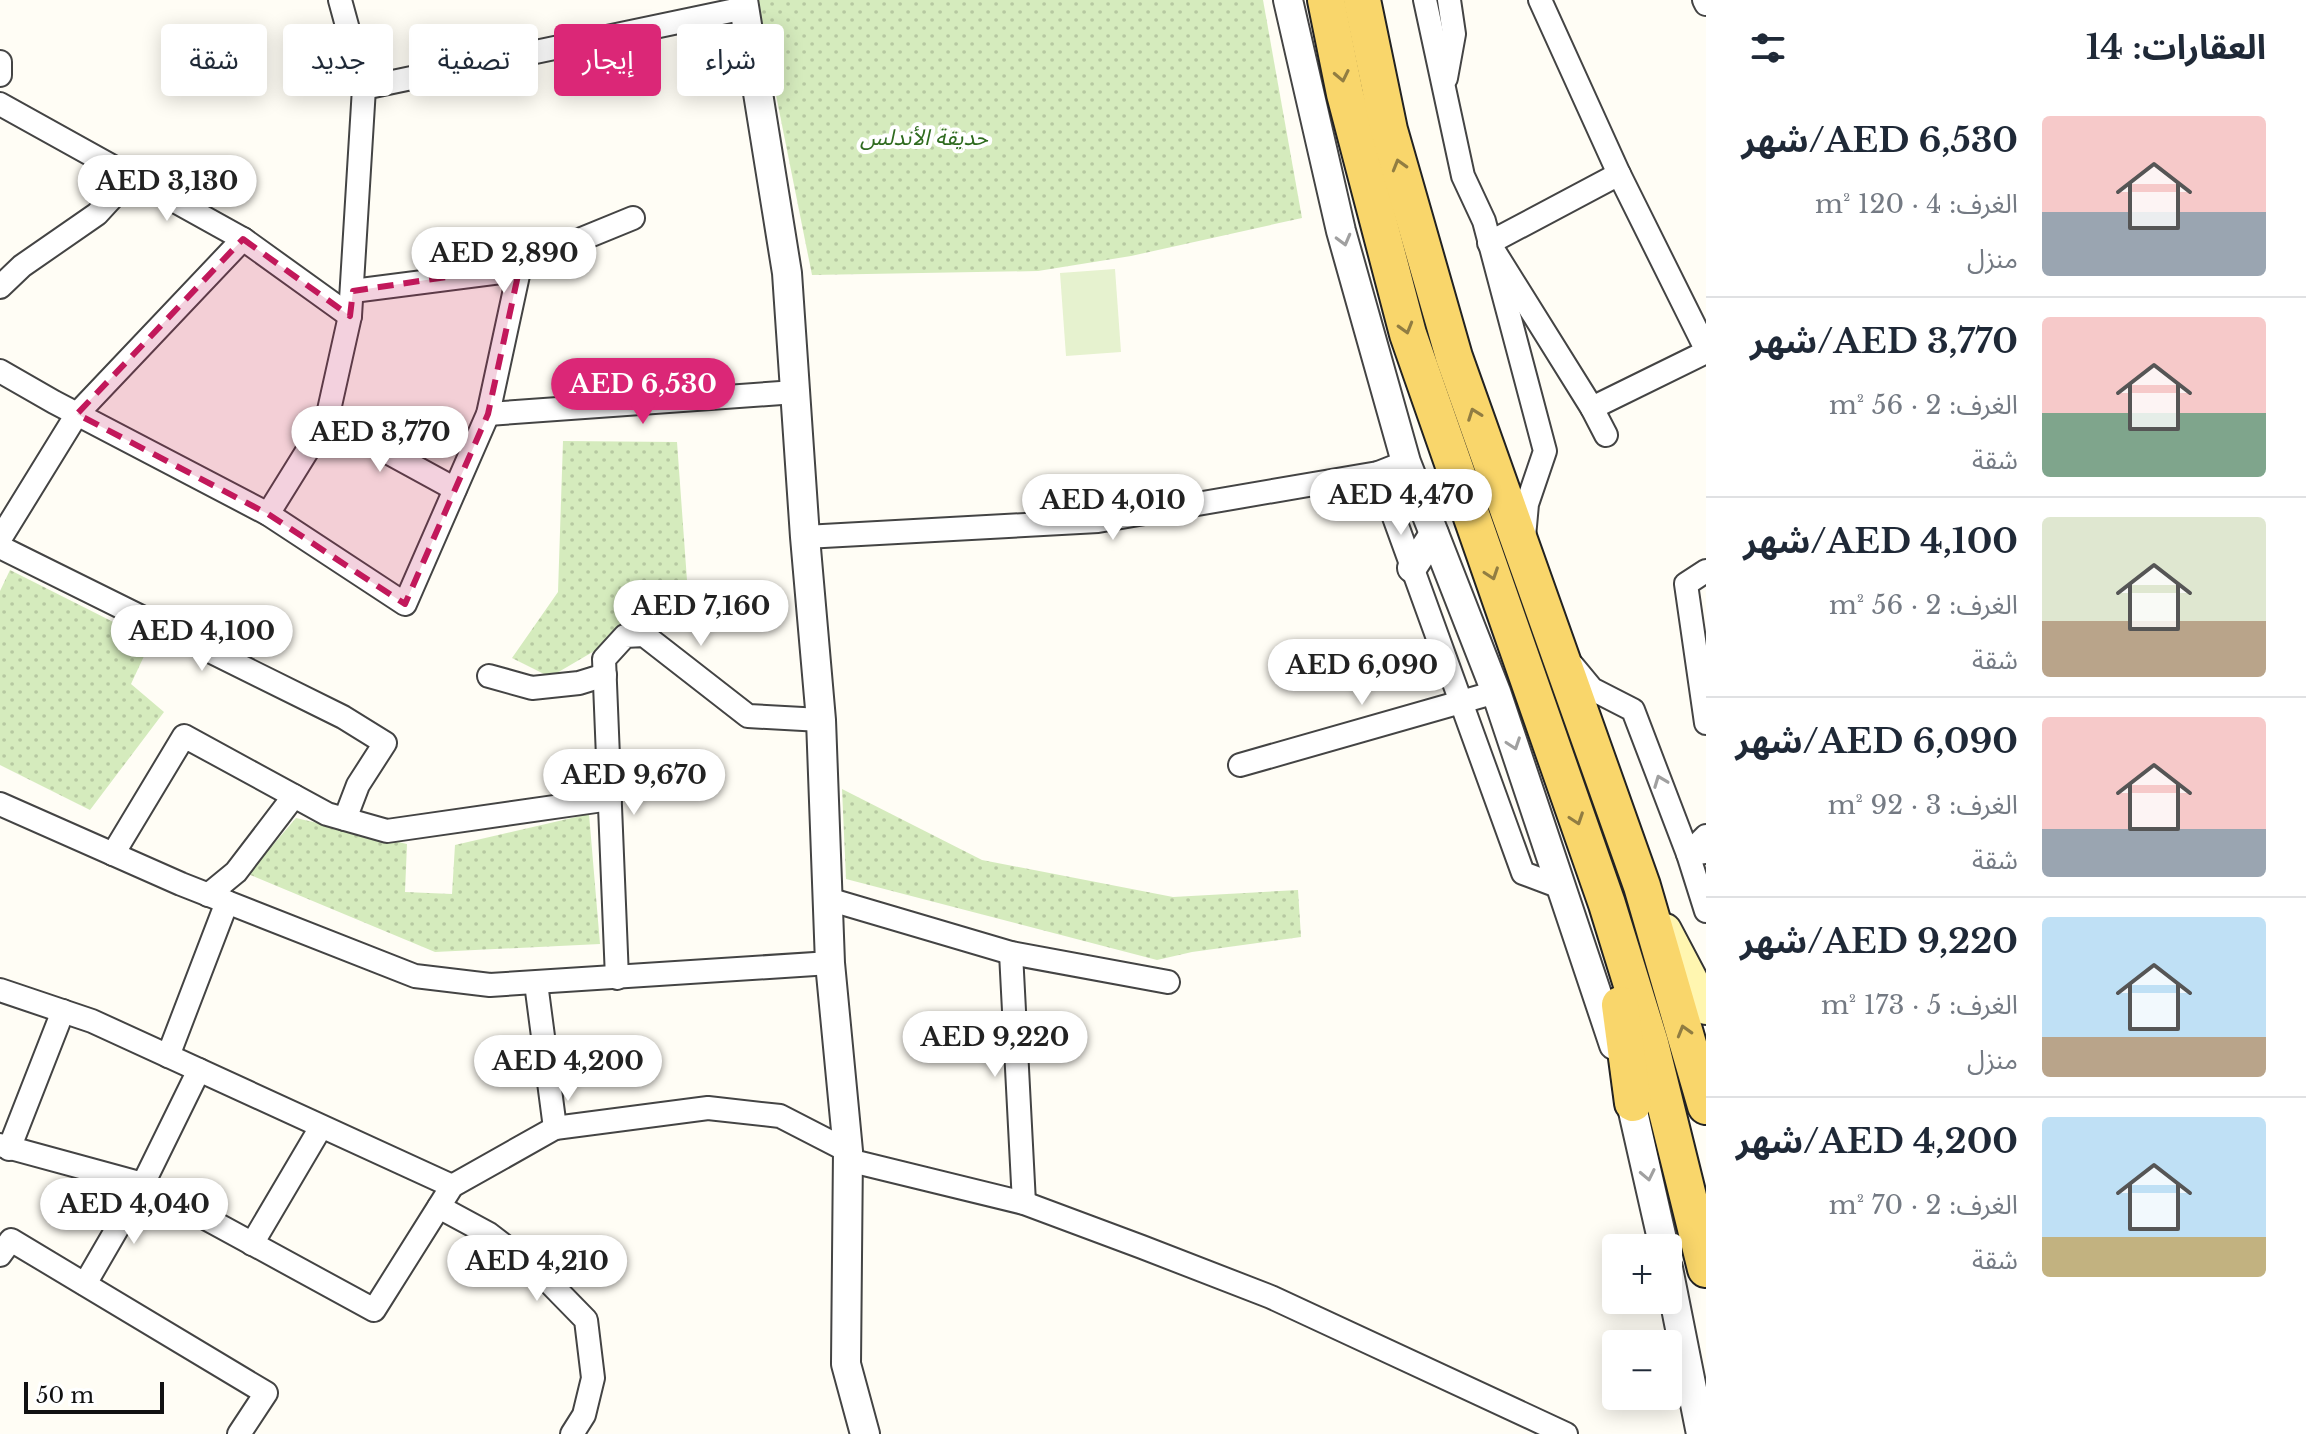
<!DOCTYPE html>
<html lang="ar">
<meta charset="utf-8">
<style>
:root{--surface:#fff;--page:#f6f6f7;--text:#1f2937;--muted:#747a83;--line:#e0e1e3;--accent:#db2777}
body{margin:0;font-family:"Libre Baskerville","Noto Sans Arabic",serif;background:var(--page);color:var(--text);direction:rtl;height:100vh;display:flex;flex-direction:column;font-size:30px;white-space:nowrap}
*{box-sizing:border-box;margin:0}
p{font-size:26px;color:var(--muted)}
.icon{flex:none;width:44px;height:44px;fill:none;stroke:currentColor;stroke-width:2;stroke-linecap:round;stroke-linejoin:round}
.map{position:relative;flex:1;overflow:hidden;direction:ltr}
.details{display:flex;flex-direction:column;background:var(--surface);width:600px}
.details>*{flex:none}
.hud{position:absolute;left:24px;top:24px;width:760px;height:72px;direction:rtl;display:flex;gap:16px}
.controls{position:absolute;left:1602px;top:1234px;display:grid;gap:16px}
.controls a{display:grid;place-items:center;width:80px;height:80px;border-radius:8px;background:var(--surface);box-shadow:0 4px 20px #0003;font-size:40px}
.scale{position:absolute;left:24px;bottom:20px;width:140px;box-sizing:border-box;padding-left:8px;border:4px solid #111;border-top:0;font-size:22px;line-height:28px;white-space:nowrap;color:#111;-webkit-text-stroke:6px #fff;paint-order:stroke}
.price{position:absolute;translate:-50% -68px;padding:0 18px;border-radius:28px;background:#fff;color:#222;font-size:26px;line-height:52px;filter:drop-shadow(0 2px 4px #0008)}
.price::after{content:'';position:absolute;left:50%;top:48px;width:24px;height:18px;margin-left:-12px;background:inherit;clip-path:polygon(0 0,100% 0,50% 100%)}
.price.current{background:var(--accent);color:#fff}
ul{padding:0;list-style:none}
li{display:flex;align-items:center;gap:24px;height:200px;padding:0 40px}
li+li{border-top:2px solid var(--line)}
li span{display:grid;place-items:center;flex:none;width:224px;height:160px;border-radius:8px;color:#555}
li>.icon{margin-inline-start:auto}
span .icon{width:96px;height:96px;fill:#fffc;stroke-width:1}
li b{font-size:34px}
h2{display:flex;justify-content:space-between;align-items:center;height:96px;padding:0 40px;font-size:34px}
.pill{padding:0 28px;border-radius:8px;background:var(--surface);box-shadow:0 4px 20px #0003;font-size:28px;line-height:72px}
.pill.current{background:var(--accent);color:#fff}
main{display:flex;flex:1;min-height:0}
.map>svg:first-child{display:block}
.grass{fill:url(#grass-dots)}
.pitch{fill:#e6f2cf}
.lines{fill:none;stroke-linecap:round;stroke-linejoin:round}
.minor-casing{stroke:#444;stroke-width:26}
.tertiary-casing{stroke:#444;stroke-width:32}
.secondary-casing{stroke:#333;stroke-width:36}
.primary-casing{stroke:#222;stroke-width:40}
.minor{stroke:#fff;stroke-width:22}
.tertiary{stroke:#fff;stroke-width:28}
.secondary{stroke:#fff6b0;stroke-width:32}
.primary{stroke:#f9d66b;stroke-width:36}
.oneway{stroke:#917d42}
.oneway2{stroke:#a0a0a0}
.marked{fill:#c2185b;fill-opacity:0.2;stroke:#c2185b;stroke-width:6;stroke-dasharray:16 10;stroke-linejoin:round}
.labels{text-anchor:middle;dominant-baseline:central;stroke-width:8;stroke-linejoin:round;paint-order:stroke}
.park-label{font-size:22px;font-style:italic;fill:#2f6b1f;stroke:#fff}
</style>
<main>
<section class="details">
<h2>العقارات: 14<svg class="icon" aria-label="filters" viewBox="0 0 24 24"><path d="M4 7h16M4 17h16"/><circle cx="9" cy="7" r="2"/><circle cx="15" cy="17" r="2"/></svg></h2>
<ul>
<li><span style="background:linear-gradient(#f6c9c9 60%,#9aa5b1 0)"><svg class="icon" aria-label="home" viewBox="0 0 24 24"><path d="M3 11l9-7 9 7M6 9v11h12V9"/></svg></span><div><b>AED 6,530/شهر</b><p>الغرف: 4 · 120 m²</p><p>منزل</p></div></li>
<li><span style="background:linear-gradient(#f6c9c9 60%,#7fa58c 0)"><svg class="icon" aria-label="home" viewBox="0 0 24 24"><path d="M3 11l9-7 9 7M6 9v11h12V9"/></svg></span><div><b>AED 3,770/شهر</b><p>الغرف: 2 · 56 m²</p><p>شقة</p></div></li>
<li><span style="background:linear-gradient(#dfe7d0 65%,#b9a48a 0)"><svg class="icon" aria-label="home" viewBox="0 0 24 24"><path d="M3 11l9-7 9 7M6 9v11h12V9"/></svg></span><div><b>AED 4,100/شهر</b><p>الغرف: 2 · 56 m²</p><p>شقة</p></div></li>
<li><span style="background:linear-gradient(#f6c9c9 70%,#9aa5b1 0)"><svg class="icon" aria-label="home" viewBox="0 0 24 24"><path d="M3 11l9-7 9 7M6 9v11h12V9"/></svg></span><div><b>AED 6,090/شهر</b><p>الغرف: 3 · 92 m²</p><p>شقة</p></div></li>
<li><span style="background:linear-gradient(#bfe0f5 75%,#b9a48a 0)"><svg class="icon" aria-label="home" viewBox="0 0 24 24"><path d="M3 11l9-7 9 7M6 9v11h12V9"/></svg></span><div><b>AED 9,220/شهر</b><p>الغرف: 5 · 173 m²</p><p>منزل</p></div></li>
<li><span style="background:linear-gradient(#bfe0f5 75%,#c2b280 0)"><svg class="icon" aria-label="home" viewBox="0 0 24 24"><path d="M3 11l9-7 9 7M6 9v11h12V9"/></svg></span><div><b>AED 4,200/شهر</b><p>الغرف: 2 · 70 m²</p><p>شقة</p></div></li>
</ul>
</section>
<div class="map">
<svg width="1706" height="1434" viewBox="0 0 1706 1434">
<defs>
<pattern id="grass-dots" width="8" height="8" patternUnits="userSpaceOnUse" patternTransform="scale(2)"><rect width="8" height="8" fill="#d5ebbd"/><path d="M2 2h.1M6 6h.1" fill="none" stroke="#b6c8a1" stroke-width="1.8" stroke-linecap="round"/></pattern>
</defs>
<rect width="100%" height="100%" fill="#fffdf5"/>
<g class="grass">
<polygon points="757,0 1263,0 1302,218 1131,256 1038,271 812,275"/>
<polygon points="563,441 677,442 689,608 631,616 596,650 550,677 512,658 558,592"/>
<polygon points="10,570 151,641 131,684 164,712 90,810 0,765 0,591"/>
<polygon points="842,789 982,860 1173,897 1298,890 1301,937 1192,952 1157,960 846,879"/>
<polygon points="589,814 600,944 435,952 248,874 296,818 407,844 405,892 452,894 455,845"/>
</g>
<polygon class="pitch" points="1115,269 1121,352 1066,356 1060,273"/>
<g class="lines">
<g class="minor-casing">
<g id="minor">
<polyline points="1425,0 1463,176 1484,221 1545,451 1527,504 1524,537"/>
<polyline points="1540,0 1619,174 1706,349"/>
<polyline points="1704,0 1706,4"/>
<polyline points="0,62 0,75"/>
<polyline points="1446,78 1454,34 1449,0"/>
<polyline points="364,88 745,8"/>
<polyline points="0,104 243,239 350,316"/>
<polyline points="0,287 22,266 97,214 131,177"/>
<polyline points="353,291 501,272 633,218"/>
<polyline points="0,371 54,402 268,514 405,604 488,414 520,266"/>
<polyline points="1592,408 1706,352"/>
<polyline points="488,414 795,392"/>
<polyline points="327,419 455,489"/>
<polyline points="1606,435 1592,408 1489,243 1619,174"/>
<polyline points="1378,473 1523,873 1563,888"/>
<polyline points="268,514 327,419 350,316 364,88 340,0"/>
<polyline points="805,537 1098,521 1378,473 1406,462"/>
<polyline points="0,539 77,414 243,239"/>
<polyline points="0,547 343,717 385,743 358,785 345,819"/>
<polyline points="1706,571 1686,584 1706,723"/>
<polyline points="1573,666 1592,689 1633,710 1688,854 1706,911"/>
<polyline points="489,676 532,688 579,683 605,675"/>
<polyline points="1240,765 1496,692"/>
<polyline points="0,804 181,884 415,976 490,985 830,963"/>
<polyline points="1706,836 1688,854 1706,852"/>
<polyline points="113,854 184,736 327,814 387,831 610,799"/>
<polyline points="208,895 236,872 294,796"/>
<polyline points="828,899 1011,953 1168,982"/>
<polyline points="1011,953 1024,1203"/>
<polyline points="617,978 604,659 625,636 644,635 748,716 821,720"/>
<polyline points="536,983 555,1128"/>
<polyline points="0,990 92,1021 452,1186"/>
<polyline points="168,1056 227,902"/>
<polyline points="0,1145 143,1184 374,1310 452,1186 555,1128 708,1108 780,1116 848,1151"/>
<polyline points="9,1149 63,1011"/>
<polyline points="848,1160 1024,1203 1142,1247 1271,1297 1566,1434"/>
<polyline points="439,1207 489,1234 542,1275 586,1320 593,1378 584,1415 572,1434"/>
<polyline points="252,1244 321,1127"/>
<polyline points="0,1255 11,1240 266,1393 239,1434"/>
<polyline points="85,1284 143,1184 199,1070"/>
</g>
</g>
<g class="tertiary-casing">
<g id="tertiary">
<polyline points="743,0 787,273 805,537 821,720 830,963 848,1151 846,1364 865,1434"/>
<polyline points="1288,0 1341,231 1406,462 1496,692 1614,1045"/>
<polyline points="1412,568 1434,534"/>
<polyline points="1627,1085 1664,1248"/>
<polyline points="1668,1268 1701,1434"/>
</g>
</g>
<g class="secondary-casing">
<polyline id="secondary" points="1665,930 1706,1008"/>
</g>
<g class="primary-casing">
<g id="primary">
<polyline points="1326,0 1345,94 1408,334 1607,904 1650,1043 1706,1269"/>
<polyline points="1362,0 1389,130 1454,357 1642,886 1706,1106"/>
<polyline points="1620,1005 1633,1103"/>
</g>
</g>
<use href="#minor" class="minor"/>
<use href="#tertiary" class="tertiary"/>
<use href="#secondary" class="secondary"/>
<use href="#primary" class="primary"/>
</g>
<defs><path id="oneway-chevron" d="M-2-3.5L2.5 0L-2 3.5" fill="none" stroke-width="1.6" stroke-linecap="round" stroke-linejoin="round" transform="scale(2)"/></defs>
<g class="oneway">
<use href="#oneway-chevron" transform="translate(1342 76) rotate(78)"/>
<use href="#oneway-chevron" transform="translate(1399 165) rotate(-106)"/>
<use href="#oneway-chevron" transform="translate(1406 328) rotate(74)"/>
<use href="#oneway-chevron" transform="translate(1474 414) rotate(-110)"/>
<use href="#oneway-chevron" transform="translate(1492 574) rotate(71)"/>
<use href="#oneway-chevron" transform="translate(1577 819) rotate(71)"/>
<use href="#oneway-chevron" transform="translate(1684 1031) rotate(-106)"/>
</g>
<g class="oneway2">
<use href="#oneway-chevron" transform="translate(1344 240) rotate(75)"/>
<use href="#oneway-chevron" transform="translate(1514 744) rotate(71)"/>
<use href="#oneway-chevron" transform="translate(1660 781) rotate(-111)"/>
<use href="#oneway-chevron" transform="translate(1648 1175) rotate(78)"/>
</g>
<path class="marked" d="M243,239L350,316L353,291L520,266L488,414L405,604L268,514L77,414Z"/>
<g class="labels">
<g class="park-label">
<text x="924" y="137">حديقة الأندلس</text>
</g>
</g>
</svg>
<div class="controls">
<a>+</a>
<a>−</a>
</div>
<div class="scale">50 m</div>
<b class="price" style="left:167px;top:223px">AED 3,130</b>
<b class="price" style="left:504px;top:295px">AED 2,890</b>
<b class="price current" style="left:643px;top:426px">AED 6,530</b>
<b class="price" style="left:380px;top:474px">AED 3,770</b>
<b class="price" style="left:1401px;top:537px">AED 4,470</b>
<b class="price" style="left:1113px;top:542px">AED 4,010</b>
<b class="price" style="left:701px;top:648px">AED 7,160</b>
<b class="price" style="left:202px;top:673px">AED 4,100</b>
<b class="price" style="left:1362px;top:707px">AED 6,090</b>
<b class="price" style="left:634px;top:817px">AED 9,670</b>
<b class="price" style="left:995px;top:1079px">AED 9,220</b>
<b class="price" style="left:568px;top:1103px">AED 4,200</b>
<b class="price" style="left:134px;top:1246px">AED 4,040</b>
<b class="price" style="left:537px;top:1303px">AED 4,210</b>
<div class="hud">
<a class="pill">شراء</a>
<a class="pill current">إيجار</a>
<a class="pill">تصفية</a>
<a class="pill">جديد</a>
<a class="pill">شقة</a>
</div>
</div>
</main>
